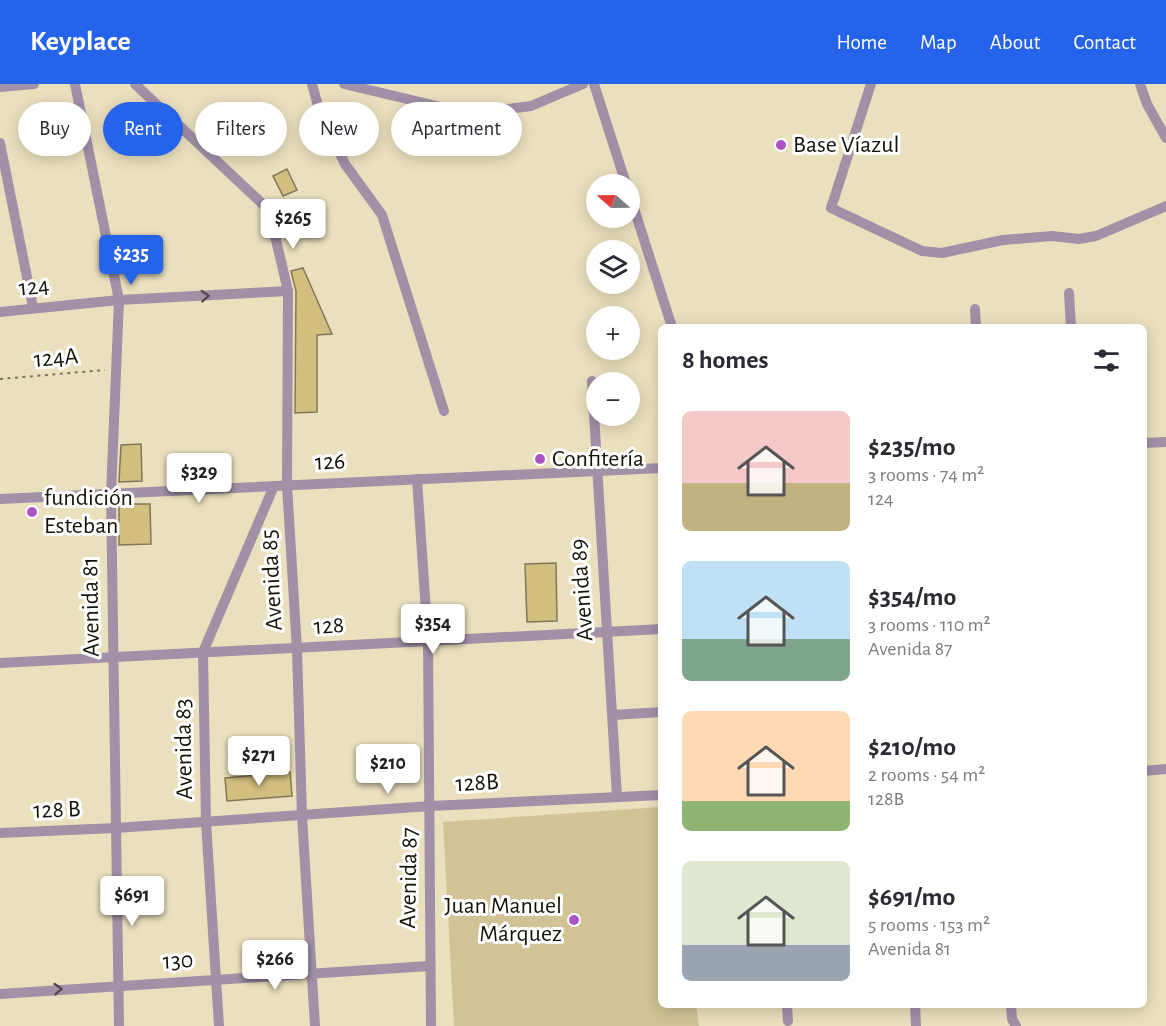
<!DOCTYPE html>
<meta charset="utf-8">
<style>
:root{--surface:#fff;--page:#f7f7f7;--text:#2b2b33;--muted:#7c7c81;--accent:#2563eb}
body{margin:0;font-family:"Alegreya Sans",sans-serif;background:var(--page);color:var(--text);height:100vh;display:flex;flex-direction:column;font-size:22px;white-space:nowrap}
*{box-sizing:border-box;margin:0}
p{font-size:20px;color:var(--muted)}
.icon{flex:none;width:33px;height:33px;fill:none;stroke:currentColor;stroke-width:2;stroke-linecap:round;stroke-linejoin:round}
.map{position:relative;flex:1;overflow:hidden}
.drawer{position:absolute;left:658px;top:240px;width:489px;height:684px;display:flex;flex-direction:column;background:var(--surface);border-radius:9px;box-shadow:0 3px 15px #0003}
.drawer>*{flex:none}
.guide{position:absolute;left:18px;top:18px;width:550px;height:54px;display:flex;gap:12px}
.needle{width:39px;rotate:290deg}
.fabs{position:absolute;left:586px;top:90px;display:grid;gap:12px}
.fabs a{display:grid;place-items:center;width:54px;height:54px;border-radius:50%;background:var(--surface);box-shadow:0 3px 15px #0003;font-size:30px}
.price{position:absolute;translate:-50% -51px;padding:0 14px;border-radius:6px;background:#fff;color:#222;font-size:20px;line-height:39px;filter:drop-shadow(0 2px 3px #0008)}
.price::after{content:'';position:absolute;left:50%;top:36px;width:18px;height:14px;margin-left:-9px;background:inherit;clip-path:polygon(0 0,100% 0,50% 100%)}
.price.on{background:var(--accent);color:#fff}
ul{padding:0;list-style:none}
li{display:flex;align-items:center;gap:18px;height:150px;padding:0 24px}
li span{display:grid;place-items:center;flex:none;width:168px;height:120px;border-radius:9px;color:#555}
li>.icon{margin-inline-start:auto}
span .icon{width:72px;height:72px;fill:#fffc;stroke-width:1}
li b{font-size:26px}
h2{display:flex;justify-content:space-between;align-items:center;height:72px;padding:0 24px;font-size:26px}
.chip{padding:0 21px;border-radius:27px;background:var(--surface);box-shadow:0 3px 15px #0003;font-size:21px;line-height:54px}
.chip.on{background:var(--accent);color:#fff}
header{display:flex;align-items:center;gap:36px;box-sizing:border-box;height:84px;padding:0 30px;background:var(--accent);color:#fff}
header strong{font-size:28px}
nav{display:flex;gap:33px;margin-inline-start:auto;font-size:21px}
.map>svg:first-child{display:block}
.green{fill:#d1c396}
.building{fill:#d2be7e;stroke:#817859;stroke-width:1.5}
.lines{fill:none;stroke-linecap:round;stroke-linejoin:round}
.path{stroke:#79725c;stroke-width:2;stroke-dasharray:3 4.5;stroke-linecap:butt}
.minor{stroke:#a290a7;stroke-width:10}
.oneway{stroke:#544b4e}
.poi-dot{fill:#ab53c0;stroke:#fff;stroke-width:2}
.labels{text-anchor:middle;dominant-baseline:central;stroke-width:6;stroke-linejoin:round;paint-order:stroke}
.poi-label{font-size:24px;fill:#151206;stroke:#fff;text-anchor:start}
.street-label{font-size:24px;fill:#151206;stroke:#fff}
</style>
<header>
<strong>Keyplace</strong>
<nav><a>Home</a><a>Map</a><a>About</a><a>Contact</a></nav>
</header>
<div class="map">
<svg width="1166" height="942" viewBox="0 0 1166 942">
<rect width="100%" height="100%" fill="#ebe0be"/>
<polygon class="green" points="661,723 662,921 696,921 699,942 454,942 443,738"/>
<g class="building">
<polygon points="269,41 279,61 263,69 254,48"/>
<polygon points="287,85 297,106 283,112 273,92"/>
<polygon points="303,184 332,250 317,251 317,328 295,329 296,207 291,187"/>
<polygon points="141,360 142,397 119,398 121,361"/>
<polygon points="119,420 150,420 151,460 119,461"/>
<polygon points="556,479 557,537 527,538 525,480"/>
<polygon points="290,688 292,712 227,717 225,694"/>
</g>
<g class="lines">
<polyline class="path" points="0,295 105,286"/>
<g class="minor">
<polyline points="75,0 119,216 111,410 119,942"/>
<polyline points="135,0 269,126 288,207 287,401 297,566 302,732 315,942"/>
<polyline points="312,0 320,29 345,80 382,131 444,327"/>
<polyline points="344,0 470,30 531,22 583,0"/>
<polyline points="594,0 626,100"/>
<polyline points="871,0 831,124 922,167 942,169 1003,156 1052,152 1079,155 1096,152 1166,122"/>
<polyline points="1140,0 1147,20 1166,54"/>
<polyline points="0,3 34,0"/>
<polyline points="0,59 33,223"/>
<polyline points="630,112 672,243"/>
<polyline points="1069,209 1071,243"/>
<polyline points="975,225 976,243"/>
<polyline points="0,228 119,216 288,207"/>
<polyline points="592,297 617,713"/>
<polyline points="1144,359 1166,358"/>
<polyline points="417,395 428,557 431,942"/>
<polyline points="0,415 662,384"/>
<polyline points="0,579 662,545"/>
<polyline points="613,631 662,628"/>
<polyline points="1144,687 1166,685"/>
<polyline points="0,749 116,744 431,722 662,711"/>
<polyline points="0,910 429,882"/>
<polyline points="787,921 788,937"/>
<polyline points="915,921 916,942"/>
<polyline points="1011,921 1012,935 1016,942"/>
<polyline points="219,942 206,738 203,568 274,402"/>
</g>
</g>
<defs><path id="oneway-chevron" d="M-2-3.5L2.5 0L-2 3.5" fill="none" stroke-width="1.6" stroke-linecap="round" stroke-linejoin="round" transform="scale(1.5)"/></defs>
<g class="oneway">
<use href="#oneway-chevron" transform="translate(205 212) rotate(-3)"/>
<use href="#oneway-chevron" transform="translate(58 905) rotate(-4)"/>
</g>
<g class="poi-dot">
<circle cx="781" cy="61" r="6"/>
<circle cx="540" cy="375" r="6"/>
<circle cx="32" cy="428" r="6"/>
<circle cx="574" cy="836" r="6"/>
</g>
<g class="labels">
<g class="poi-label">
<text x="793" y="61">Base Víazul</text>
<text x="552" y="375">Confitería</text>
<text x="44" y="414">fundición<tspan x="44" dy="28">Esteban</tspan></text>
<text x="562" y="822" text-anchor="end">Juan Manuel<tspan x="562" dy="28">Márquez</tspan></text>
</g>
<g class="street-label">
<text transform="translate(34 203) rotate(-6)">124</text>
<text transform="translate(56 274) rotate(-5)">124A</text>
<text transform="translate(330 378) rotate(-3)">126</text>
<text transform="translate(272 496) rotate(-93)">Avenida 85</text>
<text transform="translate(582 506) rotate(-94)">Avenida 89</text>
<text transform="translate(91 523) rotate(-91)">Avenida 81</text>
<text transform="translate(329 542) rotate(-4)">128</text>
<text transform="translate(184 665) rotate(-91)">Avenida 83</text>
<text transform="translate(477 699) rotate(-3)">128B</text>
<text transform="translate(57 726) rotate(-2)">128 B</text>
<text transform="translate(409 794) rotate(-89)">Avenida 87</text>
<text transform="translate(178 877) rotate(-3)">130</text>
</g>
</g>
</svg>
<div class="fabs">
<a><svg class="needle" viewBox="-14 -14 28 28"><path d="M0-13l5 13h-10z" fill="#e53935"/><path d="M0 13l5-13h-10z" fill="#7c7c81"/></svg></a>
<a><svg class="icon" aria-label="layers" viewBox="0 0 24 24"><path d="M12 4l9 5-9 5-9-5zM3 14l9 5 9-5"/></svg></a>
<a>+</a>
<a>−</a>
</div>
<b class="price" style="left:293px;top:166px">$265</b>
<b class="price on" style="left:131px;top:202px">$235</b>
<b class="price" style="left:199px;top:420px">$329</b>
<b class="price" style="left:433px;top:571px">$354</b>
<b class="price" style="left:259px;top:703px">$271</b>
<b class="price" style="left:388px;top:711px">$210</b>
<b class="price" style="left:132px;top:843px">$691</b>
<b class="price" style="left:275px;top:907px">$266</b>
<div class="guide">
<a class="chip">Buy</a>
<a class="chip on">Rent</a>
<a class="chip">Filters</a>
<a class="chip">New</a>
<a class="chip">Apartment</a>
</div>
<section class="drawer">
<h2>8 homes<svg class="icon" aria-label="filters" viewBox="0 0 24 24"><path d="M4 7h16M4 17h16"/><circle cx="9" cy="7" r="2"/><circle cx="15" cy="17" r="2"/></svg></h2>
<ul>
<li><span style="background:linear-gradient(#f6c9c9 60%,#c2b280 0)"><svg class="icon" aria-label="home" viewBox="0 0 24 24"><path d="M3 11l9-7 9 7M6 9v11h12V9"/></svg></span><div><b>$235/mo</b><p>3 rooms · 74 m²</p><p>124</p></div></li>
<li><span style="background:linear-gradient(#bfe0f5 65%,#7fa58c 0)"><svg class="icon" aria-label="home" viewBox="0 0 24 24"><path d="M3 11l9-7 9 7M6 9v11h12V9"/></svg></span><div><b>$354/mo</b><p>3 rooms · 110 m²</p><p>Avenida 87</p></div></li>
<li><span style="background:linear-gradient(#ffd9b3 75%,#8fb573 0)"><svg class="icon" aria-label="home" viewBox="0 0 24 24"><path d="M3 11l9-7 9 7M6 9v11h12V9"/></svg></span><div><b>$210/mo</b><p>2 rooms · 54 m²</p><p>128B</p></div></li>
<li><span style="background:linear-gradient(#dfe7d0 70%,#9aa5b1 0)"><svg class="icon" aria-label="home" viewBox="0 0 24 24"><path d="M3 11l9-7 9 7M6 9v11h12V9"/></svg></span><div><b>$691/mo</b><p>5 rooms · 153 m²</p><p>Avenida 81</p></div></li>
</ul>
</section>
</div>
